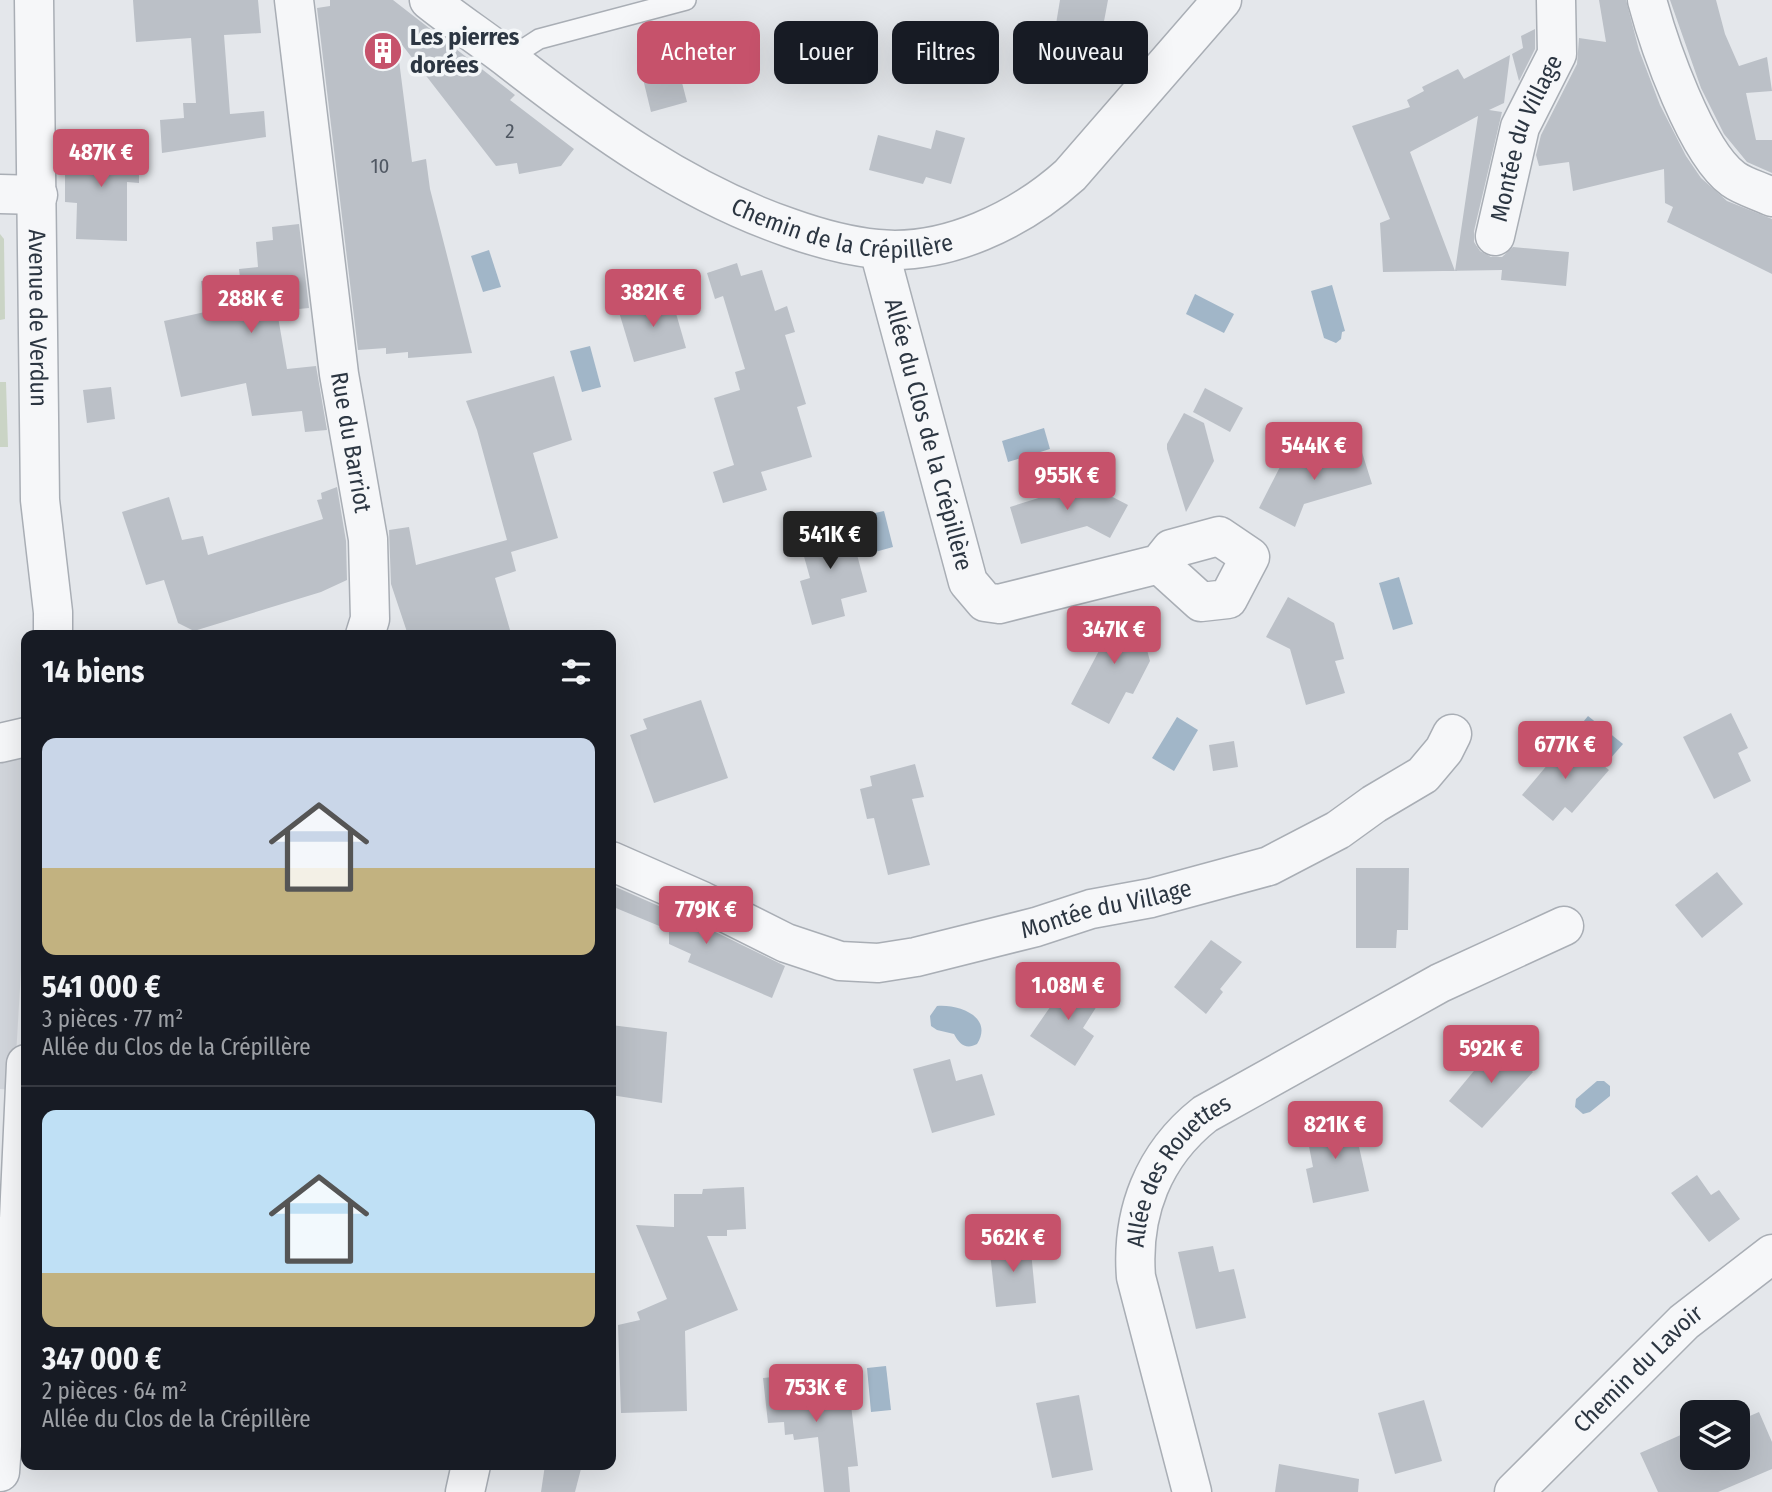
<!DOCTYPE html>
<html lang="fr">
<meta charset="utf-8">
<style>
:root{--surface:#171b24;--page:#20242c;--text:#f1f3f6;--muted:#9ea1a6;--line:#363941;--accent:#c6526b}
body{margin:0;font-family:"Fira Sans Condensed",sans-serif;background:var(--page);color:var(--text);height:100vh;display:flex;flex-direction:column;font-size:26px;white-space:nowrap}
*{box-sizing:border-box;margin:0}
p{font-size:23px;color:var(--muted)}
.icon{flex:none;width:38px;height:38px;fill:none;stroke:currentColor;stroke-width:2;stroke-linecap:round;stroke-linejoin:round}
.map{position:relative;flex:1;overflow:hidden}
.sheet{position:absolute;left:21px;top:630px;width:595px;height:840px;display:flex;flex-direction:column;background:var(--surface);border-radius:14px;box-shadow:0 7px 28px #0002}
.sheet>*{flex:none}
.banner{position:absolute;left:637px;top:21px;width:665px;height:63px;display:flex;gap:14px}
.tools{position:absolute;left:1680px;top:1400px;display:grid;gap:14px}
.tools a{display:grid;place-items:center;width:70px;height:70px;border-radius:14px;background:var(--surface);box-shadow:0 7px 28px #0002;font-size:35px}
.price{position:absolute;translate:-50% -60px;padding:0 16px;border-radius:7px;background:var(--accent);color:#fff;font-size:23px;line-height:46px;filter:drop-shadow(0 2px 4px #0008)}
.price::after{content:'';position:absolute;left:50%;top:42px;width:21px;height:16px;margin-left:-10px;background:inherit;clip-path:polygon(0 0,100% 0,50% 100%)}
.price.on{background:#222;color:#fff}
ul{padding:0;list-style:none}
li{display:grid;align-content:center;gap:14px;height:371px;padding:0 21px}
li+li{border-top:2px solid var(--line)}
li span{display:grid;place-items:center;height:217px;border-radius:14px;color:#555}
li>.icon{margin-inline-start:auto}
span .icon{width:126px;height:126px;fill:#fffc;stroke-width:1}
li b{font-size:30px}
h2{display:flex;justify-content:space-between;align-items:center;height:84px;padding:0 21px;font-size:30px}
.tag{padding:0 24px;border-radius:14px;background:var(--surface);box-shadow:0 7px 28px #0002;font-size:24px;line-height:63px}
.tag.on{background:var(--accent);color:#fff}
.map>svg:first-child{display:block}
.built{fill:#d2d6dc}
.green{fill:#cad4c5}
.water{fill:#a1b6c8}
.building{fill:#bbc0c7;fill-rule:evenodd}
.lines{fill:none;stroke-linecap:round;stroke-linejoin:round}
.service-casing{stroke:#a9aeb5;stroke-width:22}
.minor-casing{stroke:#a9aeb5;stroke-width:41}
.tertiary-casing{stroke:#a9aeb5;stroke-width:41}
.service{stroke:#f6f7f9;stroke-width:19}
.minor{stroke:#f6f7f9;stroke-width:38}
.tertiary{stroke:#f6f7f9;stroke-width:38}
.labels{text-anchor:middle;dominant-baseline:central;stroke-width:7;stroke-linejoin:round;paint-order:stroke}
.number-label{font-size:21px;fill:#505863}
.poi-label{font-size:24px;font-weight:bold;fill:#2c3642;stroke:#f3f6f8;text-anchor:start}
.street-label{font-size:24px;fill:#2c3642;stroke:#f3f6f8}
</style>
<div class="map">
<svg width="1772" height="1492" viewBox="0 0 1772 1492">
<rect width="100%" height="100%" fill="#e4e7eb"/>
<polygon class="built" points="26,753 26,886 14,1090 0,1089 0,756"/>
<g class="green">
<polygon points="0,234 4,239 5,319 0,320"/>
<polygon points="0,382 6,382 8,447 0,447"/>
</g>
<g class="water">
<polygon points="489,250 501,287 483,292 471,256"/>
<polygon points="1332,285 1345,331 1342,332 1341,339 1336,343 1324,338 1311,291"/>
<polygon points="1195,294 1234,314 1224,333 1186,314"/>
<polygon points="590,346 601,387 582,392 570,351"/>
<polygon points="1044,428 1050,449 1008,462 1002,441"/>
<polygon points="884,511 893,547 875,552 866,515"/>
<polygon points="1399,577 1413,624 1393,630 1379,583"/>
<polygon points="1588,716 1623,744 1609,760 1575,732"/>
<polygon points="1177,717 1198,730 1174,771 1152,758"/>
<path d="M937,1006C959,1004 994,1017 977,1044C966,1050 959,1044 954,1034L937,1030L931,1026L930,1016Z"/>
<polygon points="1597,1081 1604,1081 1610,1086 1610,1096 1590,1112 1583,1114 1575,1107 1576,1099"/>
<polygon points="886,1366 891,1410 871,1412 867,1368"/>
</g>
<g class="building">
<polygon points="133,0 258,0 261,33 224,35 230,114 264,111 266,137 162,153 160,120 184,118 183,103 196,103 191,38 136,42"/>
<polygon points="330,0 393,0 515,95 510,100 574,149 561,166 519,174 517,163 496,166 396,37 412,162 426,159 430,189 472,353 408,358 408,352 386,354 386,348 358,350 317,8 330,6"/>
<polygon points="1060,0 1108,0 1102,32 1056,24"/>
<polygon points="1599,0 1626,0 1639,50 1660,105 1686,156 1701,178 1727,201 1772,219 1772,274 1667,222 1673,207 1665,203 1664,169 1573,191 1569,162 1539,166 1536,155 1541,135 1577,64 1579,38 1606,42"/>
<polygon points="1670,0 1716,0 1725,34 1739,66 1767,57 1772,91 1746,93 1756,140 1772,140 1772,173 1747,162 1724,134 1701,88"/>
<polygon points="1535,29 1535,49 1519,81 1512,54 1523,48 1521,36"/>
<polygon points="672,44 687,102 651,112 637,54"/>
<path d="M1510,55L1504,103L1489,110L1502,112L1474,231V242L1480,251L1491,257H1502L1513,247L1569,252L1566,286L1501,280L1502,270L1383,272L1380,223L1390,219L1352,126L1410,107L1407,100L1424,91L1422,87L1458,69L1464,79ZM1478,116L1455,271L1410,152Z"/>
<polygon points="936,130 965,138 951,184 926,177 923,184 869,170 878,135 931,149"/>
<polygon points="139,144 139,183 127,182 127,241 76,239 77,203 65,202 65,149"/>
<polygon points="299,224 309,308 277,311 287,369 316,366 327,430 305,432 302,411 252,416 246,383 181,397 164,321 205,312 201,281 240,277 239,269 258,267 256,242 273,240 272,227"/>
<polygon points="737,263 741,276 762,270 775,311 787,306 795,332 785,335 806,404 797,407 812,457 761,472 767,490 723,503 713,472 734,465 714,398 740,390 735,372 745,369 723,296 715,299 707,273"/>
<polygon points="671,296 686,348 634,362 619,312"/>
<polygon points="554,376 572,440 533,453 558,538 511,552 516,571 495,578 510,630 495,635 408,635 391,584 389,530 409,527 416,565 507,540 477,430 466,401"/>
<polygon points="111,387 115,419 87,423 83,390"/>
<polygon points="1205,388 1243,408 1230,432 1193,412"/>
<polygon points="1184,413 1204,423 1214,461 1186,512 1167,449 1167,444"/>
<polygon points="1360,446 1372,484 1304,504 1295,527 1259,508 1283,461 1319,450 1321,457"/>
<polygon points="1078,479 1128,505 1110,538 1087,526 1021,544 1010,507 1045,496 1043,487"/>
<polygon points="337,487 346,541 347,580 321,592 194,631 178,623 164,580 146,585 122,512 169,497 182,540 203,536 208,555 323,519 317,500 322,499 321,493"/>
<polygon points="848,521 867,592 841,599 845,616 812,625 800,581 810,578 798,535"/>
<polygon points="1288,597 1334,623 1344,659 1335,661 1345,693 1306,705 1290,649 1266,637"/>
<polygon points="1136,609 1150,661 1133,694 1126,692 1109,724 1071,704 1102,645 1095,621"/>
<polygon points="701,700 728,778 654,803 630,735 647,729 643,719"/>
<polygon points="1731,713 1748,748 1738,753 1751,781 1714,799 1683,737"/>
<polygon points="1570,738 1609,770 1572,813 1565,807 1553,821 1522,795"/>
<polygon points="1234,741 1238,767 1213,771 1209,745"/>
<polygon points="915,764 924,797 912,799 930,865 888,875 874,818 867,819 860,789 872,786 870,776"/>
<polygon points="1356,868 1409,868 1408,930 1397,930 1396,948 1356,948"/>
<polygon points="1717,872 1743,904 1702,938 1675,905"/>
<polygon points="611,885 693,921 785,966 772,998 688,962 691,954 669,944 669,930 611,906"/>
<polygon points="1211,940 1242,962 1220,989 1223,992 1206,1014 1174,987"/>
<polygon points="1071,977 1102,998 1083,1028 1094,1036 1075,1066 1030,1036"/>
<polygon points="611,1025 667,1032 662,1103 611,1095"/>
<polygon points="1498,1042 1533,1072 1482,1128 1449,1101"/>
<polygon points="950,1059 956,1081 982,1074 995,1115 932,1133 913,1069"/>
<polygon points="1352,1116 1369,1191 1313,1203 1306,1169 1313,1167 1305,1126"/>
<polygon points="1697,1175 1711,1195 1719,1190 1740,1219 1709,1242 1671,1193"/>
<polygon points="744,1187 746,1229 727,1230 727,1236 707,1236 738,1310 685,1331 687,1411 621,1413 618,1325 640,1320 637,1312 667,1299 636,1225 674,1227 674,1194 702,1194 703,1189"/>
<polygon points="1030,1241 1036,1303 996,1307 989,1244"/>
<polygon points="1213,1246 1219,1272 1234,1269 1246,1318 1196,1329 1178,1252"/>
<polygon points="813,1373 815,1392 828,1391 829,1398 850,1396 858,1466 848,1467 850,1492 824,1492 818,1437 794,1440 793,1434 785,1435 784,1422 768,1423 763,1378"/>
<polygon points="1079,1395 1093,1470 1052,1478 1036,1403"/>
<polygon points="1424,1400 1442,1461 1395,1474 1378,1413"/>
<polygon points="1759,1412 1772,1442 1772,1469 1718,1492 1658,1492 1640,1453 1692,1430 1692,1458 1738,1458 1738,1421"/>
<polygon points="1279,1464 1359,1479 1358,1492 1275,1492"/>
<polygon points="545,1465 582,1465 575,1492 541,1492"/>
</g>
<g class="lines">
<g class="service-casing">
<polyline id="service" points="508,59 539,39 686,0"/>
</g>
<g class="minor-casing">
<g id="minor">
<path id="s1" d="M294,0L339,374L368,539L370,619L365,635"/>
<path id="s2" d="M429,0C455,21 483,39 510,60C596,127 685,192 790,228C818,238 847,246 877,249C946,256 1020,220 1070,175L1222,0"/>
<path d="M1647,0C1659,45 1696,152 1733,179C1744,187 1760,191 1772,197"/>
<polyline points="0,194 38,195"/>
<path id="s3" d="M1495,236L1520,127L1557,54L1556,0"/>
<path id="s4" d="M879,250L968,582L985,602L999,604L1159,564L1201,602L1228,599L1250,557L1219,536L1171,549L1159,564"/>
<polyline points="0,743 26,737"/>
<path id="s5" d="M611,861L702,901L786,943L840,961L878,963L916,957L1036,927L1091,909L1151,898L1269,866L1338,830L1374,804L1423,775L1444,750L1452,734"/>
<polyline points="465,1492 471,1465"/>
<path id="s6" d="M1192,1492L1136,1277C1131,1213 1153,1155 1205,1114L1440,983L1564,926"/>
<path id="s7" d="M1514,1492L1684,1322L1772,1254"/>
</g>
</g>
<g class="tertiary-casing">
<g id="tertiary">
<path id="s8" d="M34,0L40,500L53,612V635"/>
<polyline points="0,1472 19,1219 26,1064"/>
</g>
</g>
<use href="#service" class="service"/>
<use href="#minor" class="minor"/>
<use href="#tertiary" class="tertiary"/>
</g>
<defs>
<g id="building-disc" transform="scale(2.0125)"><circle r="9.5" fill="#c6526b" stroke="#f3f6f8"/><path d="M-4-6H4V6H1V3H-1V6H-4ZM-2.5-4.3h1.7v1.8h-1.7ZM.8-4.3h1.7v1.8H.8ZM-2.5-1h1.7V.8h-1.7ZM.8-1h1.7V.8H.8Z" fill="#fff"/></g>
</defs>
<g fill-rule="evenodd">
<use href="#building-disc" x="383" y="51"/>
</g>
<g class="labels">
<g class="number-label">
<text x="510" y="131">2</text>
<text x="380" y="166">10</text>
</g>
<g class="poi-label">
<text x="410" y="37">Les pierres<tspan x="410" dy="28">dorées</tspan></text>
</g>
<g class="street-label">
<text stroke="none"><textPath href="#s3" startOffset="103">Montée du Village</textPath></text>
<text stroke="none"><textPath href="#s2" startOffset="481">Chemin de la Crépillère</textPath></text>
<text stroke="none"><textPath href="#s8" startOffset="318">Avenue de Verdun</textPath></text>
<text stroke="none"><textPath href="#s4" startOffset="191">Allée du Clos de la Crépillère</textPath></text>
<text stroke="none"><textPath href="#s1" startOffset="446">Rue du Barriot</textPath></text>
<text stroke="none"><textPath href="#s5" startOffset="523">Montée du Village</textPath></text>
<text stroke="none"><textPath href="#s6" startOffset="343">Allée des Rouettes</textPath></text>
<text stroke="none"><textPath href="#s7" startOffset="175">Chemin du Lavoir</textPath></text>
</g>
</g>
</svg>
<div class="tools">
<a><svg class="icon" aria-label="layers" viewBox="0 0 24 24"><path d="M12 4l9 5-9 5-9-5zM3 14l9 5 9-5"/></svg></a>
</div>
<b class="price" style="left:101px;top:189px">487K €</b>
<b class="price" style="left:653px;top:329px">382K €</b>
<b class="price" style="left:251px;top:335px">288K €</b>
<b class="price" style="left:1314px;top:482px">544K €</b>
<b class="price" style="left:1067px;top:512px">955K €</b>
<b class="price on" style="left:830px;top:571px">541K €</b>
<b class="price" style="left:1114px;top:666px">347K €</b>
<b class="price" style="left:1565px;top:781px">677K €</b>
<b class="price" style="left:706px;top:946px">779K €</b>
<b class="price" style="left:1068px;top:1022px">1.08M €</b>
<b class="price" style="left:1491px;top:1085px">592K €</b>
<b class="price" style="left:1335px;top:1161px">821K €</b>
<b class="price" style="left:1013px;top:1274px">562K €</b>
<b class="price" style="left:816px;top:1424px">753K €</b>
<div class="banner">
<a class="tag on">Acheter</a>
<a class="tag">Louer</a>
<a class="tag">Filtres</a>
<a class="tag">Nouveau</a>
</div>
<section class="sheet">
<h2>14 biens<svg class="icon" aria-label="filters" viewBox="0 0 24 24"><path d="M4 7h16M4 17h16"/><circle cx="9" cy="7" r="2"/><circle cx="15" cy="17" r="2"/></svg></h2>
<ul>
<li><span style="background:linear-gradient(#c9d6e8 60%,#c2b280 0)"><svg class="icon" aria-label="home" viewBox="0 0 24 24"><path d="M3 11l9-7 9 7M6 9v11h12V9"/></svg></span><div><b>541 000 €</b><p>3 pièces · 77 m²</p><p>Allée du Clos de la Crépillère</p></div></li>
<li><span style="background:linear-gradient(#bfe0f5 75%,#c2b280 0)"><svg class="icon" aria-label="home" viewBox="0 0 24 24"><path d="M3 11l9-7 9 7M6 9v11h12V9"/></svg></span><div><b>347 000 €</b><p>2 pièces · 64 m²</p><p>Allée du Clos de la Crépillère</p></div></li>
</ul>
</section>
</div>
